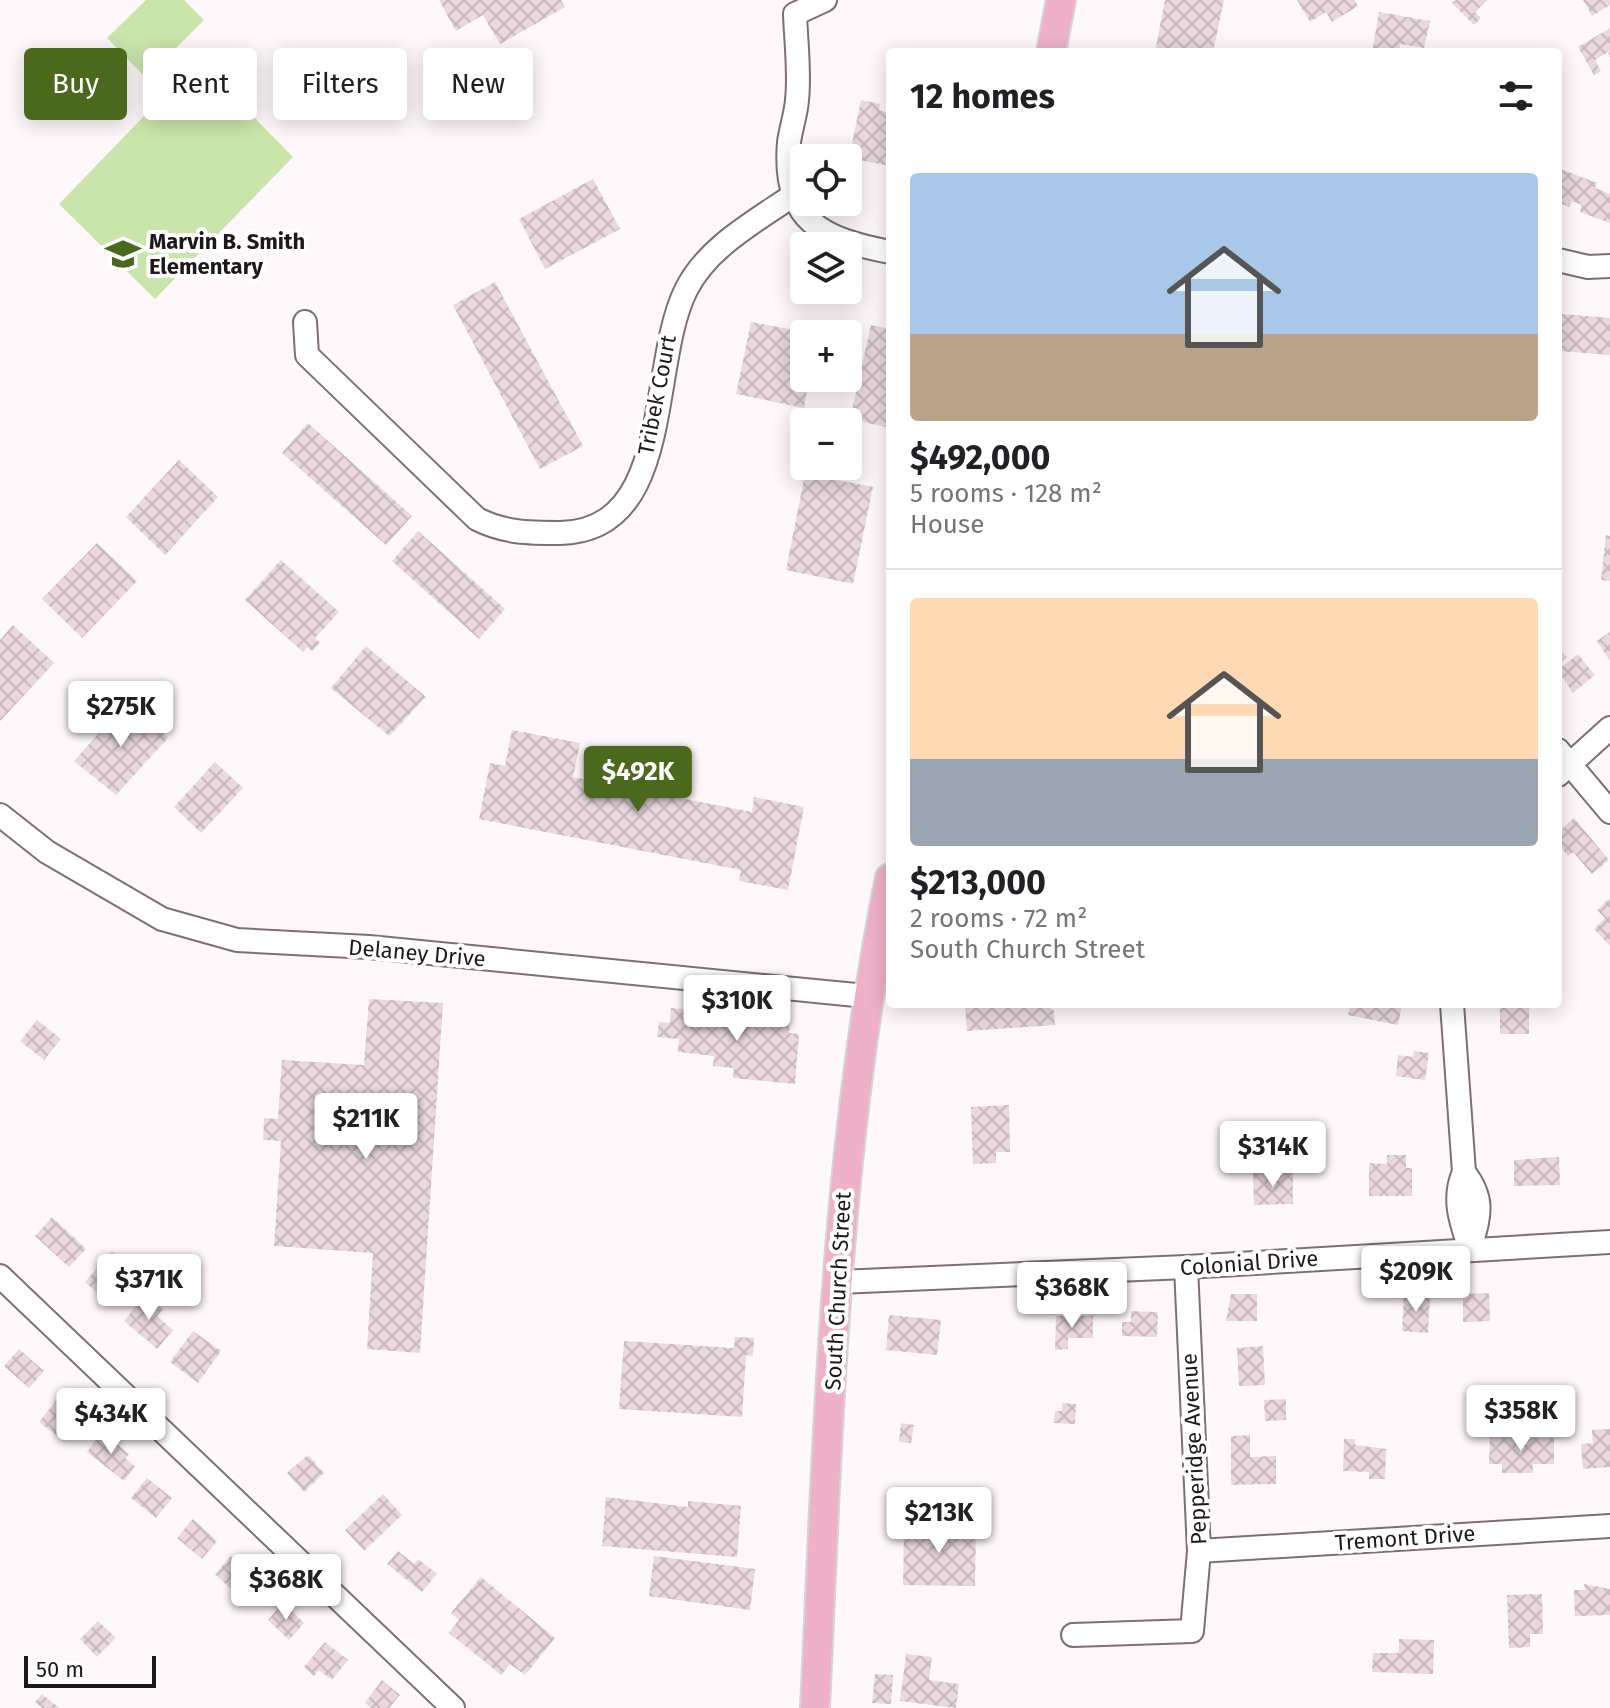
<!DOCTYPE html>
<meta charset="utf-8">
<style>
:root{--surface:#fff;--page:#f6f6f6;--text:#202124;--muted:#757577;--line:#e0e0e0;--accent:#4b691d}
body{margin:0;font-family:"Fira Sans",sans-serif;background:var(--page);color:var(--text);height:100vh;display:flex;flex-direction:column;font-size:30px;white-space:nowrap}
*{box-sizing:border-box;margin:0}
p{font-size:26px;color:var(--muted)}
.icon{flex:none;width:44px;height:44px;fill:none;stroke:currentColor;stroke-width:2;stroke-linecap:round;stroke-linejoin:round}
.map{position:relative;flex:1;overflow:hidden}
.side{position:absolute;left:886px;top:48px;width:676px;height:960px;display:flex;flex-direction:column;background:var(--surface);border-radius:8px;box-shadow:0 4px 20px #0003}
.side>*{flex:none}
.guide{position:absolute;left:24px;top:48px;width:742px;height:72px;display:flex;gap:16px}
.tools{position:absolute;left:790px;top:144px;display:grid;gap:16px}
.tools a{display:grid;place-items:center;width:72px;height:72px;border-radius:8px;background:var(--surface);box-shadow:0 4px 20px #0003;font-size:40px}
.scale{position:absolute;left:24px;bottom:20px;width:132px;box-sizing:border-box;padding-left:8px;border:4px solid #1d181a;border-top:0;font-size:22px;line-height:28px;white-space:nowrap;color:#1d181a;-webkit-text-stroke:6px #fff;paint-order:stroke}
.price{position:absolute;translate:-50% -68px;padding:0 18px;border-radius:8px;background:#fff;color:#222;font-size:26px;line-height:52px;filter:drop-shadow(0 2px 4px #0008)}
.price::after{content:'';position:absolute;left:50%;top:48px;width:24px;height:18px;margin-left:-12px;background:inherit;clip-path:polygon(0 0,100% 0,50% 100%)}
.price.on{background:var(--accent);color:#fff}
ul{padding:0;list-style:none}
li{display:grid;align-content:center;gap:16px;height:424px;padding:0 24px}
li+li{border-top:2px solid var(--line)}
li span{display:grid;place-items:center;height:248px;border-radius:8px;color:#555}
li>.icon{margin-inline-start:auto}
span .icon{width:144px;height:144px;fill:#fffc;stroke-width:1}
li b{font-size:34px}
h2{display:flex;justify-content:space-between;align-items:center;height:96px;padding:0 24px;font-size:34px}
.chip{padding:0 28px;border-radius:8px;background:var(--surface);box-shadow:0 4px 20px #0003;font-size:28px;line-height:72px}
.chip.on{background:var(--accent);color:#fff}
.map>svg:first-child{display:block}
.grass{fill:#cae5ac}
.building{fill:url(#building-cross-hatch)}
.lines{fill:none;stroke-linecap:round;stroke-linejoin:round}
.minor-casing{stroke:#7d6f74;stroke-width:26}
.major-casing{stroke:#d6d5d6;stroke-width:32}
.minor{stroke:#fff;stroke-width:22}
.major{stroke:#efb1ca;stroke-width:28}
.labels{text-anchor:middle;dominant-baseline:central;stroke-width:8;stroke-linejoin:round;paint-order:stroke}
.poi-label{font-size:22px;font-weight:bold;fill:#1d181a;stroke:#fff;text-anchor:start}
.street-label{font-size:22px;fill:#1d181a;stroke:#fff}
</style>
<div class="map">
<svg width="1610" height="1708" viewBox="0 0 1610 1708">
<defs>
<pattern id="building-cross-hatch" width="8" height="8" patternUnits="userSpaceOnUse" patternTransform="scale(2)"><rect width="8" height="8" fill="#e9d8de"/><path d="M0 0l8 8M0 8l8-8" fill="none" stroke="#c7b9be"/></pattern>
</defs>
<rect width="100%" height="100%" fill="#fff8fa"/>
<g class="grass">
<polygon points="146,0 184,0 204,20 146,78 107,38"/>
<polygon points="198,60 293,157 155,299 59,204"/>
</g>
<g class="building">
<polygon points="439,0 561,0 565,7 500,44 483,15 456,31"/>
<polygon points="1165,0 1224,0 1213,52 1155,52"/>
<polygon points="1297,0 1354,0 1358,6 1332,22 1326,12 1310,22"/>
<polygon points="1456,0 1487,0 1475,12 1481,18 1474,25 1452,3"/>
<polygon points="1583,0 1610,0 1610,5 1592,16"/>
<polygon points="1379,12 1430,21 1424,48 1400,44 1399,52 1372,52"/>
<polygon points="1610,28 1610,57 1608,52 1595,60 1601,71 1594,75 1578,47"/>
<polygon points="861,100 880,104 879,110 890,113 890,166 849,158"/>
<polygon points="1558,168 1597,183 1595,188 1610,194 1610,223 1580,212 1582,205 1572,201 1569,207 1558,202"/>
<polygon points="593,179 620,229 545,269 519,219"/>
<polygon points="495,282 583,446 540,469 453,305"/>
<polygon points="1562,314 1610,318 1610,355 1559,351"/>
<polygon points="751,322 804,332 804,378 809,378 804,408 736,394"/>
<polygon points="871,325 890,329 890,428 850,419"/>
<polygon points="308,423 412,516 386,545 282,453"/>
<polygon points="179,460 218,497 165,555 126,517"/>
<polygon points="805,474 873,487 853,584 786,570"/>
<polygon points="418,531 505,609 479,639 392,561"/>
<polygon points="1606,535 1610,536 1610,581 1601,580"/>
<polygon points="97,543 137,581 82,638 42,599"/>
<polygon points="281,560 339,612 315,638 320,643 312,651 307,647 303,652 245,600"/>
<polygon points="13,625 54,663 0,721 0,640"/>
<polygon points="1610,632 1610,661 1597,641"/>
<polygon points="366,646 426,697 389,736 331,688"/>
<polygon points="1558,647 1567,657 1558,665"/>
<polygon points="1578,654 1595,675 1573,693 1558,670"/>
<polygon points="128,701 168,738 116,795 74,761"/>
<polygon points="512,730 580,743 573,777 752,812 754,797 804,807 788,890 739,881 741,870 479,819 490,763 505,766"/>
<polygon points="215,762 243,788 201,833 174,807"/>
<polygon points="1574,818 1609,860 1592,874 1573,852 1568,856 1558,844 1558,832"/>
<polygon points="1610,898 1610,946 1594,929 1605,918 1597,910"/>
<polygon points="369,999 443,1003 420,1353 367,1349 373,1253 274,1246 281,1141 263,1140 264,1118 278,1119 282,1060 364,1065"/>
<polygon points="965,1004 1045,1004 1054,1011 1055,1025 967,1031"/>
<polygon points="1351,1004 1402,1004 1398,1025 1348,1015"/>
<rect x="1500" y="1004" width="29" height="30"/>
<polygon points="671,1008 790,1020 789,1033 799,1034 795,1084 733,1078 734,1068 713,1066 714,1056 678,1052 679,1039 657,1037 659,1022 670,1023"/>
<polygon points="37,1020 61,1039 44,1060 20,1041"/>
<polygon points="1414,1051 1429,1053 1425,1080 1396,1076 1398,1055 1413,1057"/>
<polygon points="1009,1105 1010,1152 996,1152 996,1163 973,1164 971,1107"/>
<polygon points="1387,1155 1406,1155 1406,1168 1412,1168 1412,1196 1369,1196 1369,1163 1387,1164"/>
<polygon points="1559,1157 1560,1185 1514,1186 1514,1160"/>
<polygon points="1253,1173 1293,1173 1293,1204 1254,1205"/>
<polygon points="52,1217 86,1249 69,1267 35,1236"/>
<polygon points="112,1251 129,1266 115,1283 123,1291 111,1305 85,1282"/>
<polygon points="1489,1293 1490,1321 1463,1322 1463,1294"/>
<polygon points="145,1294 163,1309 157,1316 173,1330 157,1349 124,1321"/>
<polygon points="1231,1294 1257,1294 1257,1321 1226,1321"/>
<polygon points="1404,1295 1430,1297 1428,1333 1402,1331"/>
<polygon points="1131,1311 1158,1312 1157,1337 1122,1336 1122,1322 1131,1322"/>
<polygon points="889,1315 941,1320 937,1355 886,1350"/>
<polygon points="1056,1316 1093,1316 1093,1338 1068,1338 1068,1349 1055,1350"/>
<polygon points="193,1331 221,1351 198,1383 170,1362"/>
<polygon points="735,1337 754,1338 753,1356 746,1355 742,1417 619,1409 624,1341 734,1348"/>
<polygon points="1263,1346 1265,1385 1239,1386 1237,1348"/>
<polygon points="19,1349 44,1371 29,1388 4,1366"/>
<polygon points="62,1393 86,1413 64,1441 39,1422"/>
<polygon points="1286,1399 1286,1420 1265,1421 1264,1400"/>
<polygon points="1062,1403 1076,1404 1075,1424 1054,1423 1055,1411 1062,1411"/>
<polygon points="901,1423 914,1425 911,1443 899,1442"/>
<polygon points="1610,1429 1610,1467 1583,1469 1581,1444 1593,1443 1592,1430"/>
<polygon points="102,1432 129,1454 125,1458 135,1466 124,1481 87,1452"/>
<polygon points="1250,1435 1250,1457 1276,1456 1276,1484 1231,1485 1231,1436"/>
<polygon points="1490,1437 1554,1438 1554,1464 1533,1464 1533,1473 1502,1473 1502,1464 1489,1464"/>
<polygon points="1344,1439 1355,1439 1355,1445 1386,1449 1385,1479 1369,1479 1369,1472 1343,1471"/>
<polygon points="308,1455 324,1473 304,1492 287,1473"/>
<polygon points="147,1478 172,1498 156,1518 131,1498"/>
<polygon points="383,1494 402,1515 364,1551 345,1530"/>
<polygon points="606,1497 688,1507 688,1501 741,1506 737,1557 602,1546"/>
<polygon points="193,1519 217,1541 202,1559 177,1538"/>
<polygon points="904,1524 976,1526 975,1586 903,1585"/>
<polygon points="398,1551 414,1564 418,1559 437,1574 422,1592 387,1564"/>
<polygon points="231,1556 258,1580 241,1598 215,1574"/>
<polygon points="654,1556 755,1569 750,1610 649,1596"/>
<polygon points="481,1577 555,1638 525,1675 510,1664 501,1675 449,1633 459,1620 451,1613"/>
<polygon points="1584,1584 1610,1589 1610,1615 1575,1616 1574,1590 1585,1590"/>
<polygon points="1542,1594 1543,1634 1530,1634 1530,1647 1509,1648 1507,1595"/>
<polygon points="283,1603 304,1623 289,1640 268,1620"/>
<polygon points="98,1621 116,1638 97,1657 80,1639"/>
<polygon points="1399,1639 1434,1640 1433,1674 1372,1672 1373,1653 1399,1653"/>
<polygon points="325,1642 348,1660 332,1680 319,1670 314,1676 304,1667"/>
<polygon points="906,1654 932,1657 929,1680 959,1684 956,1708 900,1701"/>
<polygon points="875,1674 893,1675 891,1704 872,1703"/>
<polygon points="382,1680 400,1695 389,1708 371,1708 365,1703"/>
<polygon points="42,1694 59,1708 42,1708 35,1702"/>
</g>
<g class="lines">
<g class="minor-casing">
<g id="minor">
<path d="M825,0L795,14C796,42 800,72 797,100C796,114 791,128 789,142C782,222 823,239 890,252"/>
<polyline points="1558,260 1588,267 1610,266"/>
<path d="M305,322L307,355L477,519C505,533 529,533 560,533C675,531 648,366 686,290C707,247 756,221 795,194"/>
<polyline points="1558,750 1610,812"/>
<polyline points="1558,775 1610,728"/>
<polyline points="0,815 47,852 162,919 237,940 369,947 866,996"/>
<path d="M1452,1004L1464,1172C1452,1199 1461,1222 1470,1249"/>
<path d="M1464,1172C1486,1201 1479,1216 1470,1249"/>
<polyline points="0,1276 453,1708"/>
<polyline points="839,1282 1186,1267 1610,1242"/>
<polyline points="1199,1551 1610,1526"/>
<polyline points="1073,1635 1192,1631 1199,1551 1186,1267"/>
</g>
</g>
<g class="major-casing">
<g id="major">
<polyline points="1051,52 1061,0"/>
<path d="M815,1708C828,1430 835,1150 890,878"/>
</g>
</g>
<use href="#minor" class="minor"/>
<use href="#major" class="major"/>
</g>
<defs>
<g id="school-bare" transform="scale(2.76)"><path d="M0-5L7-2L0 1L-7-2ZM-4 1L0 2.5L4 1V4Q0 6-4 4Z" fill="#4b691d" stroke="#fff" stroke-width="2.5" paint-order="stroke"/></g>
</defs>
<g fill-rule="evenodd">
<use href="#school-bare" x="123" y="254"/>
</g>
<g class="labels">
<g class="poi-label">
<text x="149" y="241">Marvin B. Smith<tspan x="149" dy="25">Elementary</tspan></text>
</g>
<g class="street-label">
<text transform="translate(657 395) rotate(-79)">Tribek Court</text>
<text transform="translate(417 953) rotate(5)">Delaney Drive</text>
<text transform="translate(1249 1263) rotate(-4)">Colonial Drive</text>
<text transform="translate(838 1291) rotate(-87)">South Church Street</text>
<text transform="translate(1194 1449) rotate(-93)">Pepperidge Avenue</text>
<text transform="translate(1405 1538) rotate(-4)">Tremont Drive</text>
</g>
</g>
</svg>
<div class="tools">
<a><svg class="icon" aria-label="locate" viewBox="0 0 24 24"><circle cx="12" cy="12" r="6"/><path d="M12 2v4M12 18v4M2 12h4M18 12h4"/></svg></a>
<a><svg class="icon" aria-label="layers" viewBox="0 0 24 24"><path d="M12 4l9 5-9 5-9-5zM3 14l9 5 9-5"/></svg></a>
<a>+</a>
<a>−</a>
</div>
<div class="scale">50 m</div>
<b class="price" style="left:121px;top:749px">$275K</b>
<b class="price on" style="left:638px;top:814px">$492K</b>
<b class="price" style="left:737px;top:1043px">$310K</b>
<b class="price" style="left:366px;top:1161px">$211K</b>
<b class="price" style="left:1273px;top:1189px">$314K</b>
<b class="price" style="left:1416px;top:1314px">$209K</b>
<b class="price" style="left:149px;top:1322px">$371K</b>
<b class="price" style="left:1072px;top:1330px">$368K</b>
<b class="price" style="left:1521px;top:1453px">$358K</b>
<b class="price" style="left:111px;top:1456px">$434K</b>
<b class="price" style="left:939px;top:1555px">$213K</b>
<b class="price" style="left:286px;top:1622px">$368K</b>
<div class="guide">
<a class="chip on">Buy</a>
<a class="chip">Rent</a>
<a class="chip">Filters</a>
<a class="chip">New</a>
</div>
<section class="side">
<h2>12 homes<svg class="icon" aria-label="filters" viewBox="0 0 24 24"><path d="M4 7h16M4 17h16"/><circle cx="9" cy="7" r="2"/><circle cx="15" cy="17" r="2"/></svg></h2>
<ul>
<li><span style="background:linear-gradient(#a9c7e8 65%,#b9a48a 0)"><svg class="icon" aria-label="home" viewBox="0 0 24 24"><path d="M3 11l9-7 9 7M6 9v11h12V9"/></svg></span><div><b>$492,000</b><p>5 rooms · 128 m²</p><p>House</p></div></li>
<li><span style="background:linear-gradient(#ffd9b3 65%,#9aa5b1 0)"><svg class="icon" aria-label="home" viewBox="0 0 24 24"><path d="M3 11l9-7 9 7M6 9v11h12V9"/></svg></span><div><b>$213,000</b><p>2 rooms · 72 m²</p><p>South Church Street</p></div></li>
</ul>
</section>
</div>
